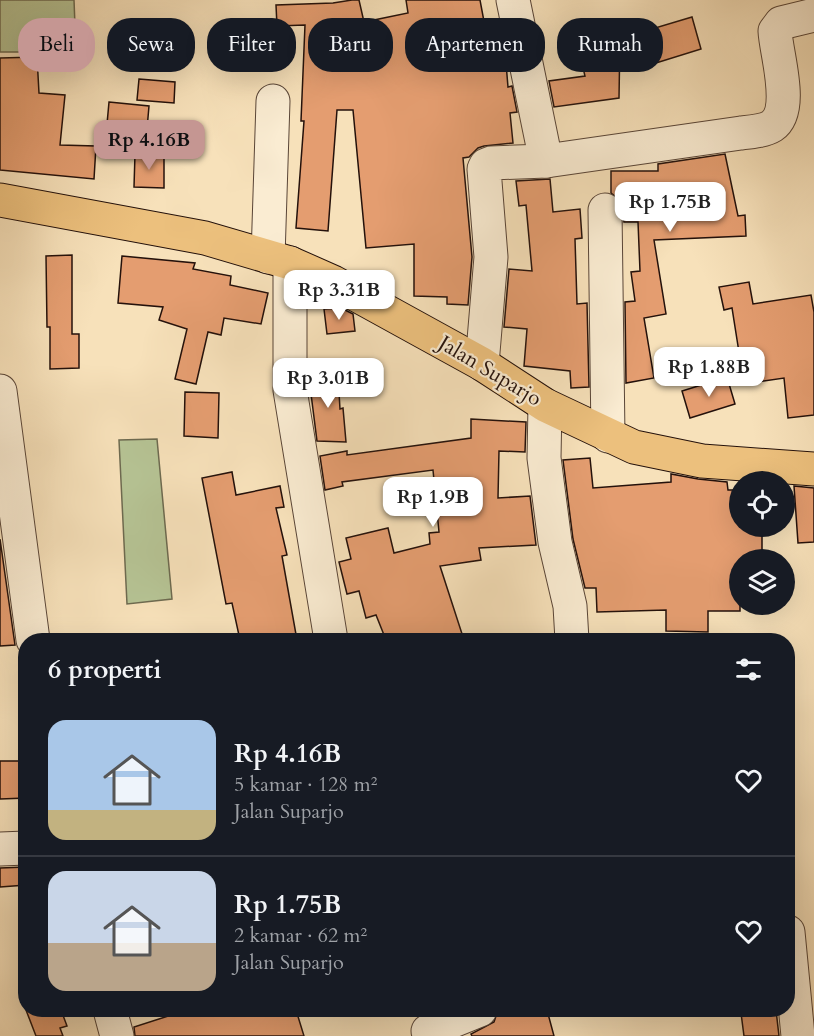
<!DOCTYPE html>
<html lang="id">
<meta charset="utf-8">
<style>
:root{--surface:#171b24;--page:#20242c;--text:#f1f3f6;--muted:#9ea1a6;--line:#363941;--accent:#c59692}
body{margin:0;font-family:Cardo,serif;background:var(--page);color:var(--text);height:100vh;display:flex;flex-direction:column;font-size:22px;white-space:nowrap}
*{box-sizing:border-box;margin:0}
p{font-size:20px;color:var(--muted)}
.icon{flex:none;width:33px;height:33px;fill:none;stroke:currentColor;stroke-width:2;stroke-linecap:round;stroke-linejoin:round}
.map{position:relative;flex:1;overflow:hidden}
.sheet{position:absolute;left:18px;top:633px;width:777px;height:384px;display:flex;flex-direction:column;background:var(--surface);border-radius:24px;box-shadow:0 6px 24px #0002}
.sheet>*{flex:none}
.guide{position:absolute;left:18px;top:18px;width:778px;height:54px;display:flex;gap:12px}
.tools{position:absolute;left:729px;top:471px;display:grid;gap:12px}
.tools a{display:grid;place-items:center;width:66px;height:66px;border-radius:50%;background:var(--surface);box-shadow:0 6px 24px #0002;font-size:30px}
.price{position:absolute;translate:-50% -51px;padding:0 14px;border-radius:12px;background:#fff;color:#222;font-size:20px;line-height:39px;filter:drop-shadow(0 2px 3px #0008)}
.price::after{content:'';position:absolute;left:50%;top:36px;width:18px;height:14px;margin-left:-9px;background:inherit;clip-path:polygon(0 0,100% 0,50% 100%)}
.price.selected{background:var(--accent);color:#111}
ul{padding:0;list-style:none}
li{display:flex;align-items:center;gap:18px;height:150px;padding:0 30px}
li+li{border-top:2px solid var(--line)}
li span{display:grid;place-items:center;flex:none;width:168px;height:120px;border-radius:18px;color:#555}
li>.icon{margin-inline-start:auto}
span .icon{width:72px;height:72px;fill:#fffc;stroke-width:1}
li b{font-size:26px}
h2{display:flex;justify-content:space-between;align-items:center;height:72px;padding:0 30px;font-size:26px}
.chip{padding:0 21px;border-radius:24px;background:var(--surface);box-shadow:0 6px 24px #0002;font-size:21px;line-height:54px}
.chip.selected{background:var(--accent);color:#111}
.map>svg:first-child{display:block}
.green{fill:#b6c495;stroke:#6d6a50;stroke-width:1.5}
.building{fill:#e49d70;stroke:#24110b;stroke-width:1.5}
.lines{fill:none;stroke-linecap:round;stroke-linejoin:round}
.minor-casing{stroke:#594537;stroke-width:35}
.major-casing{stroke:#24110b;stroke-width:35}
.minor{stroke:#faecd2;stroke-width:33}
.major{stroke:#ecc07d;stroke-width:33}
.labels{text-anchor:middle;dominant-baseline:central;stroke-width:4.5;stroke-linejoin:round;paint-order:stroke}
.street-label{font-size:21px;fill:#24110b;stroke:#faecd2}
</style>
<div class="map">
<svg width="814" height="1036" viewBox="0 0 814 1036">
<rect width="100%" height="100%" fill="#f7e1ba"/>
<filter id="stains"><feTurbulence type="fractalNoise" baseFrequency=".00333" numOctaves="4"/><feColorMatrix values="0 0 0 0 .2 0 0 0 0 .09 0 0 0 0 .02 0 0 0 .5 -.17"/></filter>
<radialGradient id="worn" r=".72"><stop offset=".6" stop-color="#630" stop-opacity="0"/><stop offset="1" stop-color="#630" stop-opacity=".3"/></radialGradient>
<g class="green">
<polygon points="0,0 74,0 76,52 0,52"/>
<polygon points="157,439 172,599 127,604 119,440"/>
</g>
<g class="building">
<polygon points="352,0 359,0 364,22 408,13 406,0 480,0 492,64 506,63 508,87 512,86 517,112 510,113 513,143 484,146 478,148 469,157 463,158 472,257 468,305 447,304 447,297 414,296 414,244 366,248 353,110 337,110 328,231 296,228 304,121 301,121 305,25 277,26 276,5 333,3"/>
<polygon points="692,17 701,49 656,63 655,28"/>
<polygon points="620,37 619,98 554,107 549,81 585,76 578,47"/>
<polygon points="37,57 39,93 65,95 60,145 96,146 94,179 0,170 0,58"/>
<polygon points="139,79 175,82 174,103 137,100"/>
<polygon points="109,102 149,106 147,129 107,124"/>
<polygon points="135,154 164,154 164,188 134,187"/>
<polygon points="725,154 738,216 745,215 746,236 654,240 666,314 644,318 654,378 626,383 625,302 635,301 631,272 640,271 638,222 624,222 621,201 611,193 611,171 658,171 658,164"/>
<polygon points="550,179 553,212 580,209 582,238 575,239 577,304 587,303 589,387 571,388 570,371 524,366 527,329 504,327 509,269 532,271 526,205 519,206 516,181"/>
<polygon points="72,255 72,334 79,334 79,368 50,369 50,327 47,327 46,256"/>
<polygon points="122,256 195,263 193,269 231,276 230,285 268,293 261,324 224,318 221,335 208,332 196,384 175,379 187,329 159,320 163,307 118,303"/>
<polygon points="749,282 753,304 811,295 814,312 814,415 788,418 784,378 744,384 732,308 724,310 719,287"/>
<polygon points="341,308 353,314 355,331 327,334 324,309"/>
<polygon points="338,376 340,409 343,408 346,442 317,441 309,378"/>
<polygon points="727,377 735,404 690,418 682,391"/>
<polygon points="185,392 219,393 218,438 184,436"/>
<polygon points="471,419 526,422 525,452 499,451 498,498 530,496 536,545 479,548 481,560 440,566 464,640 386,640 376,615 366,618 359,591 347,594 339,562 351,559 346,538 388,528 394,553 430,544 429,533 439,532 433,470 342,482 343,486 325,490 320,456 347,451 347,455 471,438"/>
<polygon points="590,458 593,488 671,482 671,474 698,479 727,482 728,490 740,490 740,526 762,526 762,560 740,560 740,611 708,611 708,632 666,631 666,610 597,612 596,588 585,588 573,539 563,460"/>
<polygon points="232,472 236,495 280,486 284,507 276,508 287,555 282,556 297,640 240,640 232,603 226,604 202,478"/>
<polygon points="794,486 814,488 814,542 798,543"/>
<polygon points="0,539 15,645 0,646"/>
<polygon points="0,761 26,761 26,798 0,799"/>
<polygon points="26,867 26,885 0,887 0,868"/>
<polygon points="26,1010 61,1010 67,1026 60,1028 63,1036 36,1036"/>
<polygon points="187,1010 296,1010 304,1036 135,1036 134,1027"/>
<polygon points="498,1010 547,1010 554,1036 472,1036 471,1034 494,1022"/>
<polygon points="767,1010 776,1010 779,1036 744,1036 741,1013"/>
</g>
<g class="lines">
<g class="minor-casing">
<g id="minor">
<polyline points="513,0 546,161"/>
<polyline points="605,210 608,436"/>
<polyline points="268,257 273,101"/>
<polyline points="290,263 290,390 331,640"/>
<path d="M482,364L491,257L484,169L486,165L491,163L546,161L741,133C750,132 764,131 772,126C795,110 776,54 775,31L781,23L814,15"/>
<polyline points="0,391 33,640"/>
<polyline points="545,405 544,458 555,542 570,606 572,640"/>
<polyline points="0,849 26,848"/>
<polyline points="788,932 798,1036"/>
<polyline points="110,1010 117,1036"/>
<polyline points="428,1031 480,1010"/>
</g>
</g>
<g class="major-casing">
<polyline id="major" points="0,200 205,238 290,263 333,282 482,364 545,405 634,447 702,461 814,469"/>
</g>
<use href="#minor" class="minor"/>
<use href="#major" class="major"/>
</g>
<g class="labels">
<g class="street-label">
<text transform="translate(490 371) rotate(31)">Jalan Suparjo</text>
</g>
</g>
<rect width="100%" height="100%" filter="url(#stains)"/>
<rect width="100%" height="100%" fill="url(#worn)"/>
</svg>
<div class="tools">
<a><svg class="icon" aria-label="locate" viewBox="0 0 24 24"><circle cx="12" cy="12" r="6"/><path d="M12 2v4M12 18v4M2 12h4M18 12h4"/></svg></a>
<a><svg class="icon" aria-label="layers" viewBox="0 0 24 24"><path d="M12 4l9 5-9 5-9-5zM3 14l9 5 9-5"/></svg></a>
</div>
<b class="price selected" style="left:149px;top:171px">Rp 4.16B</b>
<b class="price" style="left:670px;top:233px">Rp 1.75B</b>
<b class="price" style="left:339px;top:321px">Rp 3.31B</b>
<b class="price" style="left:709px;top:398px">Rp 1.88B</b>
<b class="price" style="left:328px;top:409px">Rp 3.01B</b>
<b class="price" style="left:433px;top:528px">Rp 1.9B</b>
<div class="guide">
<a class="chip selected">Beli</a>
<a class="chip">Sewa</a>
<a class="chip">Filter</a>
<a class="chip">Baru</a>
<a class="chip">Apartemen</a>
<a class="chip">Rumah</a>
</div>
<section class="sheet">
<h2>6 properti<svg class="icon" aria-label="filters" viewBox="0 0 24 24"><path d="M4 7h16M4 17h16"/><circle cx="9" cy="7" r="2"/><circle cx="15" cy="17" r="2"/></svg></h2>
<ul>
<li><span style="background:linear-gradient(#a9c7e8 75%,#c2b280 0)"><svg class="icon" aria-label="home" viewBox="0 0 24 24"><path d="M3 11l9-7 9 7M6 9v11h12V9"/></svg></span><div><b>Rp 4.16B</b><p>5 kamar · 128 m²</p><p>Jalan Suparjo</p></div><svg class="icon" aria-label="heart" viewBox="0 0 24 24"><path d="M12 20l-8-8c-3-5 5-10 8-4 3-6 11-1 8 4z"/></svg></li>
<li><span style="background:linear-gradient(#c9d6e8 60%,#b9a48a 0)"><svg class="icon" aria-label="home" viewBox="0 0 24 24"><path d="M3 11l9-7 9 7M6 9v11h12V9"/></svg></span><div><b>Rp 1.75B</b><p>2 kamar · 62 m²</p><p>Jalan Suparjo</p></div><svg class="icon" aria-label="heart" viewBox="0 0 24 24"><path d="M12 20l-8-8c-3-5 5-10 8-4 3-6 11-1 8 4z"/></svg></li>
</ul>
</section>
</div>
